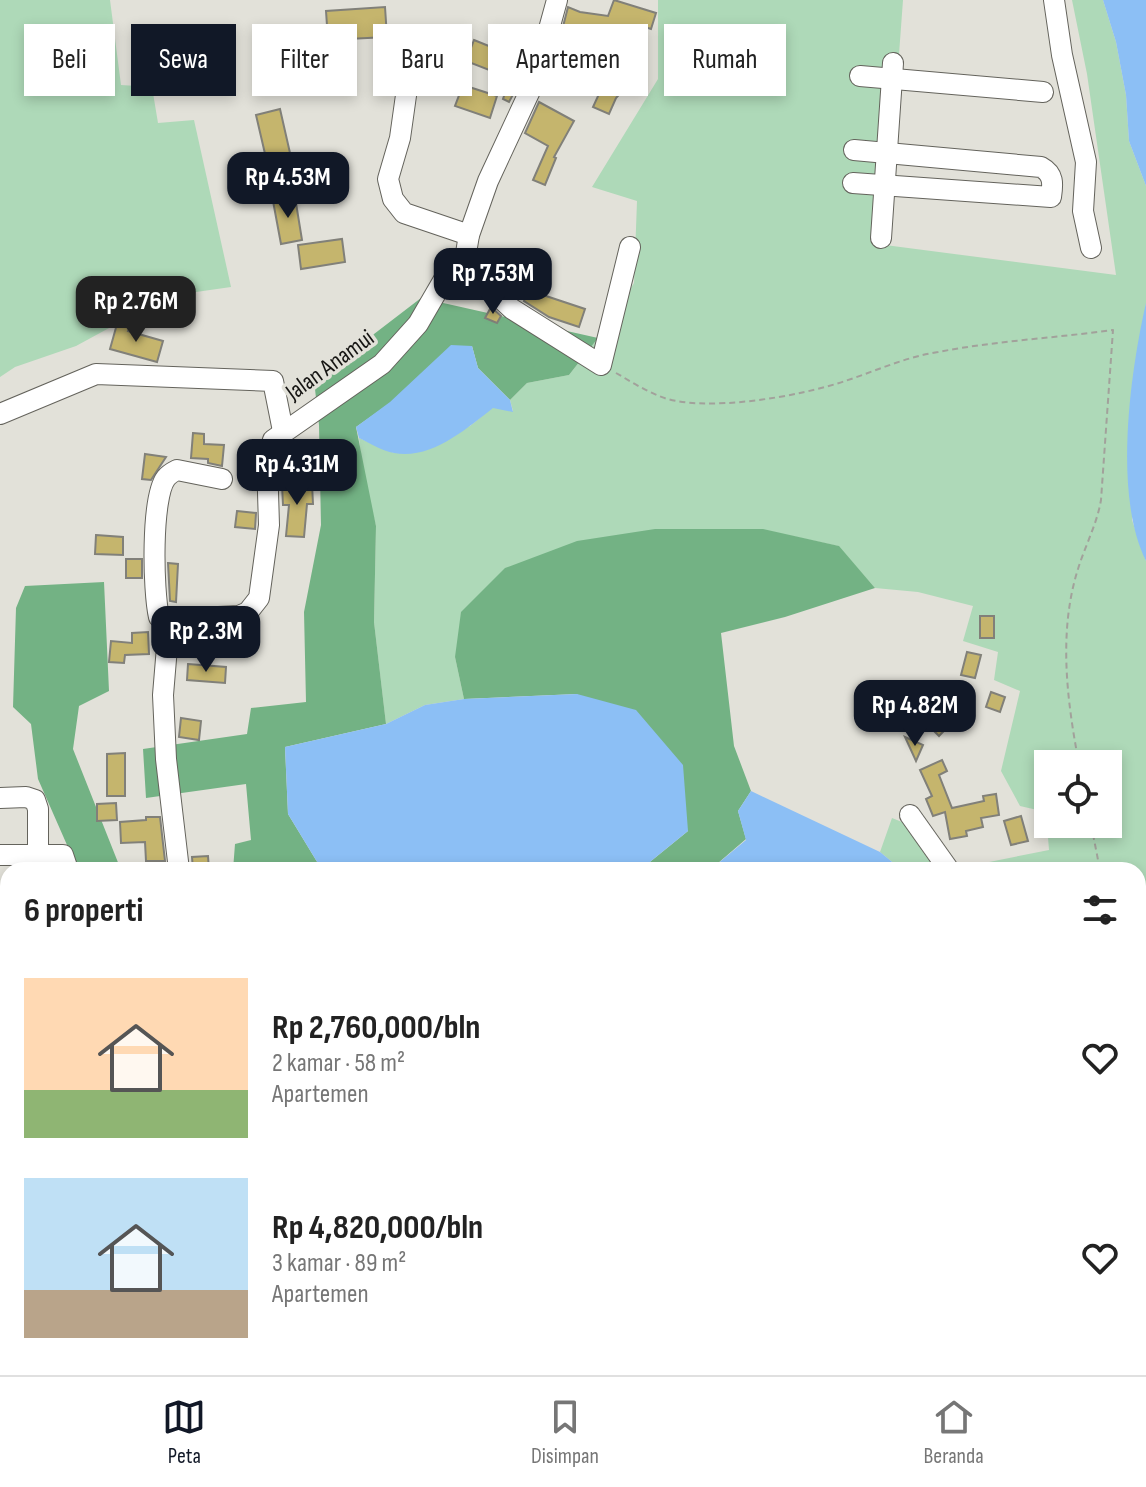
<!DOCTYPE html>
<html lang="id">
<meta charset="utf-8">
<style>
:root{--surface:#fff;--page:#f2f2f2;--text:#222;--muted:#767676;--line:#e0e0e0;--accent:#111827}
body{margin:0;font-family:"Sofia Sans Condensed",sans-serif;background:var(--page);color:var(--text);height:100vh;display:flex;flex-direction:column;font-size:30px;white-space:nowrap}
*{box-sizing:border-box;margin:0}
p{font-size:26px;color:var(--muted)}
.icon{flex:none;width:44px;height:44px;fill:none;stroke:currentColor;stroke-width:2;stroke-linecap:round;stroke-linejoin:round}
.map{position:relative;flex:1;overflow:hidden}
.details{position:absolute;left:0px;top:862px;width:1146px;height:514px;display:flex;flex-direction:column;background:var(--surface);border-radius:24px 24px 0 0;box-shadow:0 4px 12px #0003}
.details>*{flex:none}
.guide{position:absolute;left:24px;top:24px;width:1098px;height:72px;display:flex;gap:16px}
.buttons{position:absolute;left:1034px;top:750px;display:grid;gap:16px}
.buttons a{display:grid;place-items:center;width:88px;height:88px;border-radius:0px;background:var(--surface);box-shadow:0 4px 12px #0003;font-size:40px}
.price{position:absolute;translate:-50% -68px;padding:0 18px;border-radius:16px;background:var(--accent);color:#fff;font-size:26px;line-height:52px;filter:drop-shadow(0 2px 4px #0008)}
.price::after{content:'';position:absolute;left:50%;top:48px;width:24px;height:18px;margin-left:-12px;background:inherit;clip-path:polygon(0 0,100% 0,50% 100%)}
.price.current{background:#222;color:#fff}
ul{padding:0;list-style:none}
li{display:flex;align-items:center;gap:24px;height:200px;padding:0 24px}
li span{display:grid;place-items:center;flex:none;width:224px;height:160px;border-radius:0px;color:#555}
li>.icon{margin-inline-start:auto}
span .icon{width:96px;height:96px;fill:#fffc;stroke-width:1}
li b{font-size:34px}
h2{display:flex;justify-content:space-between;align-items:center;height:96px;padding:0 24px;font-size:34px}
.tag{padding:0 28px;border-radius:0px;background:var(--surface);box-shadow:0 4px 12px #0003;font-size:28px;line-height:72px}
.tag.current{background:var(--accent);color:#fff}
.tab-bar{display:flex;justify-content:space-around;align-items:center;height:112px;border-top:2px solid var(--line);background:var(--surface);font-size:22px;color:var(--muted)}
.tab-bar a{display:grid;justify-items:center;gap:4px}
.tab-bar .current{color:var(--accent)}
.map>svg:first-child{display:block}
.green{fill:#aed9b8;fill-rule:evenodd}
.forest{fill:#73b284}
.water{fill:#8cbff5}
.building{fill:#c5b56d;stroke:#818079;stroke-width:2}
.lines{fill:none;stroke-linecap:round;stroke-linejoin:round}
.minor-casing{stroke:#64635c;stroke-width:22}
.path{stroke:#a2a19b;stroke-width:2;stroke-dasharray:6 4;stroke-linecap:butt}
.minor{stroke:#fff;stroke-width:20}
.labels{text-anchor:middle;dominant-baseline:central;stroke-width:7;stroke-linejoin:round;paint-order:stroke}
.street-label{font-size:24px;fill:#161513;stroke:#e2e1d9}
</style>
<div class="map">
<svg width="1146" height="1375" viewBox="0 0 1146 1375">
<rect width="100%" height="100%" fill="#e2e1d9"/>
<g class="green">
<polygon points="0,0 110,0 121,85 152,87 158,123 194,120 231,287 168,296 76,346 15,367 0,377"/>
<path d="M658,0H903L885,245L1116,275L1087,74L1072,0H1103L1116,42L1126,95L1129,141L1146,186V303L1132,520L1146,561V1149L1138,1148V870H902L880,852L892,818L927,832L954,869L1049,850L1046,812L1020,806L1001,771L1020,691L994,680L998,652L963,641L973,606L918,592L875,588L838,546L764,530L655,529L455,657L464,699L425,705L386,724L374,622L376,526L363,474L359,438L394,453L470,426L493,407L513,411L510,400L527,383L569,375L598,338L634,283L637,201L592,187L658,79ZM1048,764H1108V824H1048Z"/>
<polygon points="1146,1331 1146,1375 1115,1375 1112,1368 1138,1368 1138,1338"/>
<polygon points="455,1368 660,1368 574,1375 456,1375"/>
<polygon points="820,1368 879,1368 870,1375 820,1375"/>
</g>
<g class="forest">
<polygon points="421,298 598,338 569,375 527,383 510,400 478,368 472,346 356,427 376,526 374,622 386,724 285,747 288,814 322,870 233,870 235,844 251,840 246,784 146,798 143,749 247,734 251,708 306,702 304,612 321,525 319,425 314,380"/>
<polygon points="655,529 763,529 839,546 875,588 785,617 721,633 734,746 751,791 738,811 746,839 710,870 640,870 688,831 577,694 464,699 455,657 461,612 505,568 577,541"/>
<polygon points="104,582 109,691 79,706 73,749 121,870 78,870 38,779 31,724 13,707 16,608 25,586"/>
<polygon points="0,1214 8,1216 8,1368 96,1368 97,1375 0,1375"/>
<polygon points="879,1368 928,1368 934,1375 870,1375"/>
</g>
<g class="water">
<polygon points="1103,0 1146,0 1146,186 1129,141 1126,95 1116,42"/>
<path d="M1146,303V561C1113,495 1130,373 1146,303Z"/>
<path d="M451,345L472,346L478,368L510,400L513,412L493,408C466,429 431,460 394,453C382,451 370,443 359,438L356,427L390,402Z"/>
<polygon points="577,694 636,710 683,765 688,831 640,870 322,870 288,814 285,747 386,724 425,705 464,699"/>
<polygon points="751,791 880,852 902,870 710,870 746,840 738,811"/>
</g>
<g class="building">
<polygon points="614,0 656,13 651,29 642,26 636,53 604,47 605,43 571,39 569,56 556,54 568,7 580,12 608,16"/>
<polygon points="385,7 387,37 328,40 326,11"/>
<polygon points="474,40 516,57 518,51 529,54 523,76 509,102 503,99 510,78 466,61"/>
<polygon points="319,68 321,81 308,84 305,71"/>
<polygon points="617,68 631,81 616,98 609,114 593,107 604,83"/>
<polygon points="463,85 497,96 490,118 455,106"/>
<polygon points="539,102 574,121 554,157 556,158 545,185 533,180 548,146 525,133"/>
<polygon points="280,109 290,153 266,158 256,115"/>
<polygon points="295,197 302,240 281,244 273,201"/>
<polygon points="342,239 345,262 301,269 298,245"/>
<polygon points="528,290 585,309 579,327 549,317 524,301"/>
<polygon points="491,307 501,316 497,323 485,318"/>
<polygon points="117,324 129,328 128,331 163,341 157,362 110,349"/>
<polygon points="193,433 204,434 204,444 224,445 222,466 208,463 208,459 191,458"/>
<polygon points="145,454 166,457 151,480 142,479"/>
<polygon points="312,484 313,504 307,504 304,537 286,536 289,505 283,505 282,485"/>
<polygon points="237,511 256,513 255,529 235,527"/>
<polygon points="96,535 123,537 123,555 95,554"/>
<rect x="126" y="559" width="16" height="19"/>
<polygon points="168,563 178,564 176,602 170,601"/>
<rect x="980" y="616" width="14" height="22"/>
<polygon points="148,632 149,654 125,655 124,663 109,662 111,641 132,643 132,633"/>
<polygon points="967,652 981,655 975,678 961,675"/>
<polygon points="188,664 226,667 225,683 187,680"/>
<polygon points="991,692 1005,697 1000,712 986,707"/>
<polygon points="949,703 960,714 939,736 928,725"/>
<polygon points="181,718 201,721 199,740 179,737"/>
<polygon points="905,737 923,745 916,761"/>
<polygon points="125,753 125,796 107,796 107,754"/>
<polygon points="942,760 947,771 939,775 952,808 984,801 983,796 996,794 999,815 981,818 983,827 966,831 967,836 950,839 945,812 933,816 926,799 932,796 920,770"/>
<polygon points="116,803 117,820 97,821 97,804"/>
<polygon points="1021,816 1028,841 1011,845 1004,821"/>
<polygon points="146,817 160,817 165,861 146,861 145,842 121,843 120,822 146,820"/>
<polygon points="208,856 209,870 193,870 192,857"/>
</g>
<g class="lines">
<g class="minor-casing">
<g id="minor">
<polyline points="1054,0 1062,55 1086,162 1083,211 1091,248"/>
<polyline points="409,74 400,138 388,179 393,199 404,213 469,235"/>
<polyline points="860,76 1043,92"/>
<path d="M853,183L1051,197C1053,184 1054,174 1041,167L854,150"/>
<polyline points="881,238 893,63"/>
<polyline points="466,253 499,297 512,309 601,365 630,247"/>
<polyline points="0,414 96,374 273,381 283,431"/>
<path d="M169,623L159,617C153,591 151,497 166,478C169,474 173,472 177,470L222,479"/>
<polyline points="0,798 26,797 35,800 38,809 38,855"/>
<polyline points="910,815 949,870"/>
<polyline points="0,855 63,855 68,870"/>
<polyline points="179,870 166,759 163,695 169,623 177,619 239,616 248,612 259,598 269,525 267,460 273,440 382,364 418,324 443,281 466,253 469,235 488,181 535,80 557,0"/>
<polyline points="0,913 8,913"/>
<polyline points="0,969 8,969"/>
<polyline points="0,1034 8,1032"/>
<polyline points="145,1375 149,1368"/>
</g>
</g>
<g class="path">
<path d="M616,373C630,381 644,390 659,396C701,414 802,396 845,381C876,371 905,357 938,352C995,341 1055,338 1113,330L1101,500C1097,524 1085,546 1078,569C1058,632 1067,701 1079,764"/>
<polyline points="1091,824 1100,870"/>
<polyline points="451,1368 452,1375"/>
</g>
<use href="#minor" class="minor"/>
</g>
<g class="labels">
<g class="street-label">
<text transform="translate(330 365) rotate(-36)">Jalan Anamui</text>
</g>
</g>
</svg>
<div class="buttons">
<a><svg class="icon" aria-label="locate" viewBox="0 0 24 24"><circle cx="12" cy="12" r="6"/><path d="M12 2v4M12 18v4M2 12h4M18 12h4"/></svg></a>
</div>
<b class="price" style="left:288px;top:220px">Rp 4.53M</b>
<b class="price" style="left:493px;top:316px">Rp 7.53M</b>
<b class="price current" style="left:136px;top:344px">Rp 2.76M</b>
<b class="price" style="left:297px;top:507px">Rp 4.31M</b>
<b class="price" style="left:206px;top:674px">Rp 2.3M</b>
<b class="price" style="left:915px;top:748px">Rp 4.82M</b>
<div class="guide">
<a class="tag">Beli</a>
<a class="tag current">Sewa</a>
<a class="tag">Filter</a>
<a class="tag">Baru</a>
<a class="tag">Apartemen</a>
<a class="tag">Rumah</a>
</div>
<section class="details">
<h2>6 properti<svg class="icon" aria-label="filters" viewBox="0 0 24 24"><path d="M4 7h16M4 17h16"/><circle cx="9" cy="7" r="2"/><circle cx="15" cy="17" r="2"/></svg></h2>
<ul>
<li><span style="background:linear-gradient(#ffd9b3 70%,#8fb573 0)"><svg class="icon" aria-label="home" viewBox="0 0 24 24"><path d="M3 11l9-7 9 7M6 9v11h12V9"/></svg></span><div><b>Rp 2,760,000/bln</b><p>2 kamar · 58 m²</p><p>Apartemen</p></div><svg class="icon" aria-label="heart" viewBox="0 0 24 24"><path d="M12 20l-8-8c-3-5 5-10 8-4 3-6 11-1 8 4z"/></svg></li>
<li><span style="background:linear-gradient(#bfe0f5 70%,#b9a48a 0)"><svg class="icon" aria-label="home" viewBox="0 0 24 24"><path d="M3 11l9-7 9 7M6 9v11h12V9"/></svg></span><div><b>Rp 4,820,000/bln</b><p>3 kamar · 89 m²</p><p>Apartemen</p></div><svg class="icon" aria-label="heart" viewBox="0 0 24 24"><path d="M12 20l-8-8c-3-5 5-10 8-4 3-6 11-1 8 4z"/></svg></li>
</ul>
</section>
</div>
<nav class="tab-bar">
<a class="current"><svg class="icon" aria-label="map" viewBox="0 0 24 24"><path d="M3 6l6-2 6 2 6-2v14l-6 2-6-2-6 2zM9 4v14M15 6v14"/></svg>Peta</a>
<a><svg class="icon" aria-label="saved" viewBox="0 0 24 24"><path d="M7 4h10v16l-5-4-5 4z"/></svg>Disimpan</a>
<a><svg class="icon" aria-label="home" viewBox="0 0 24 24"><path d="M3 11l9-7 9 7M6 9v11h12V9"/></svg>Beranda</a>
</nav>
